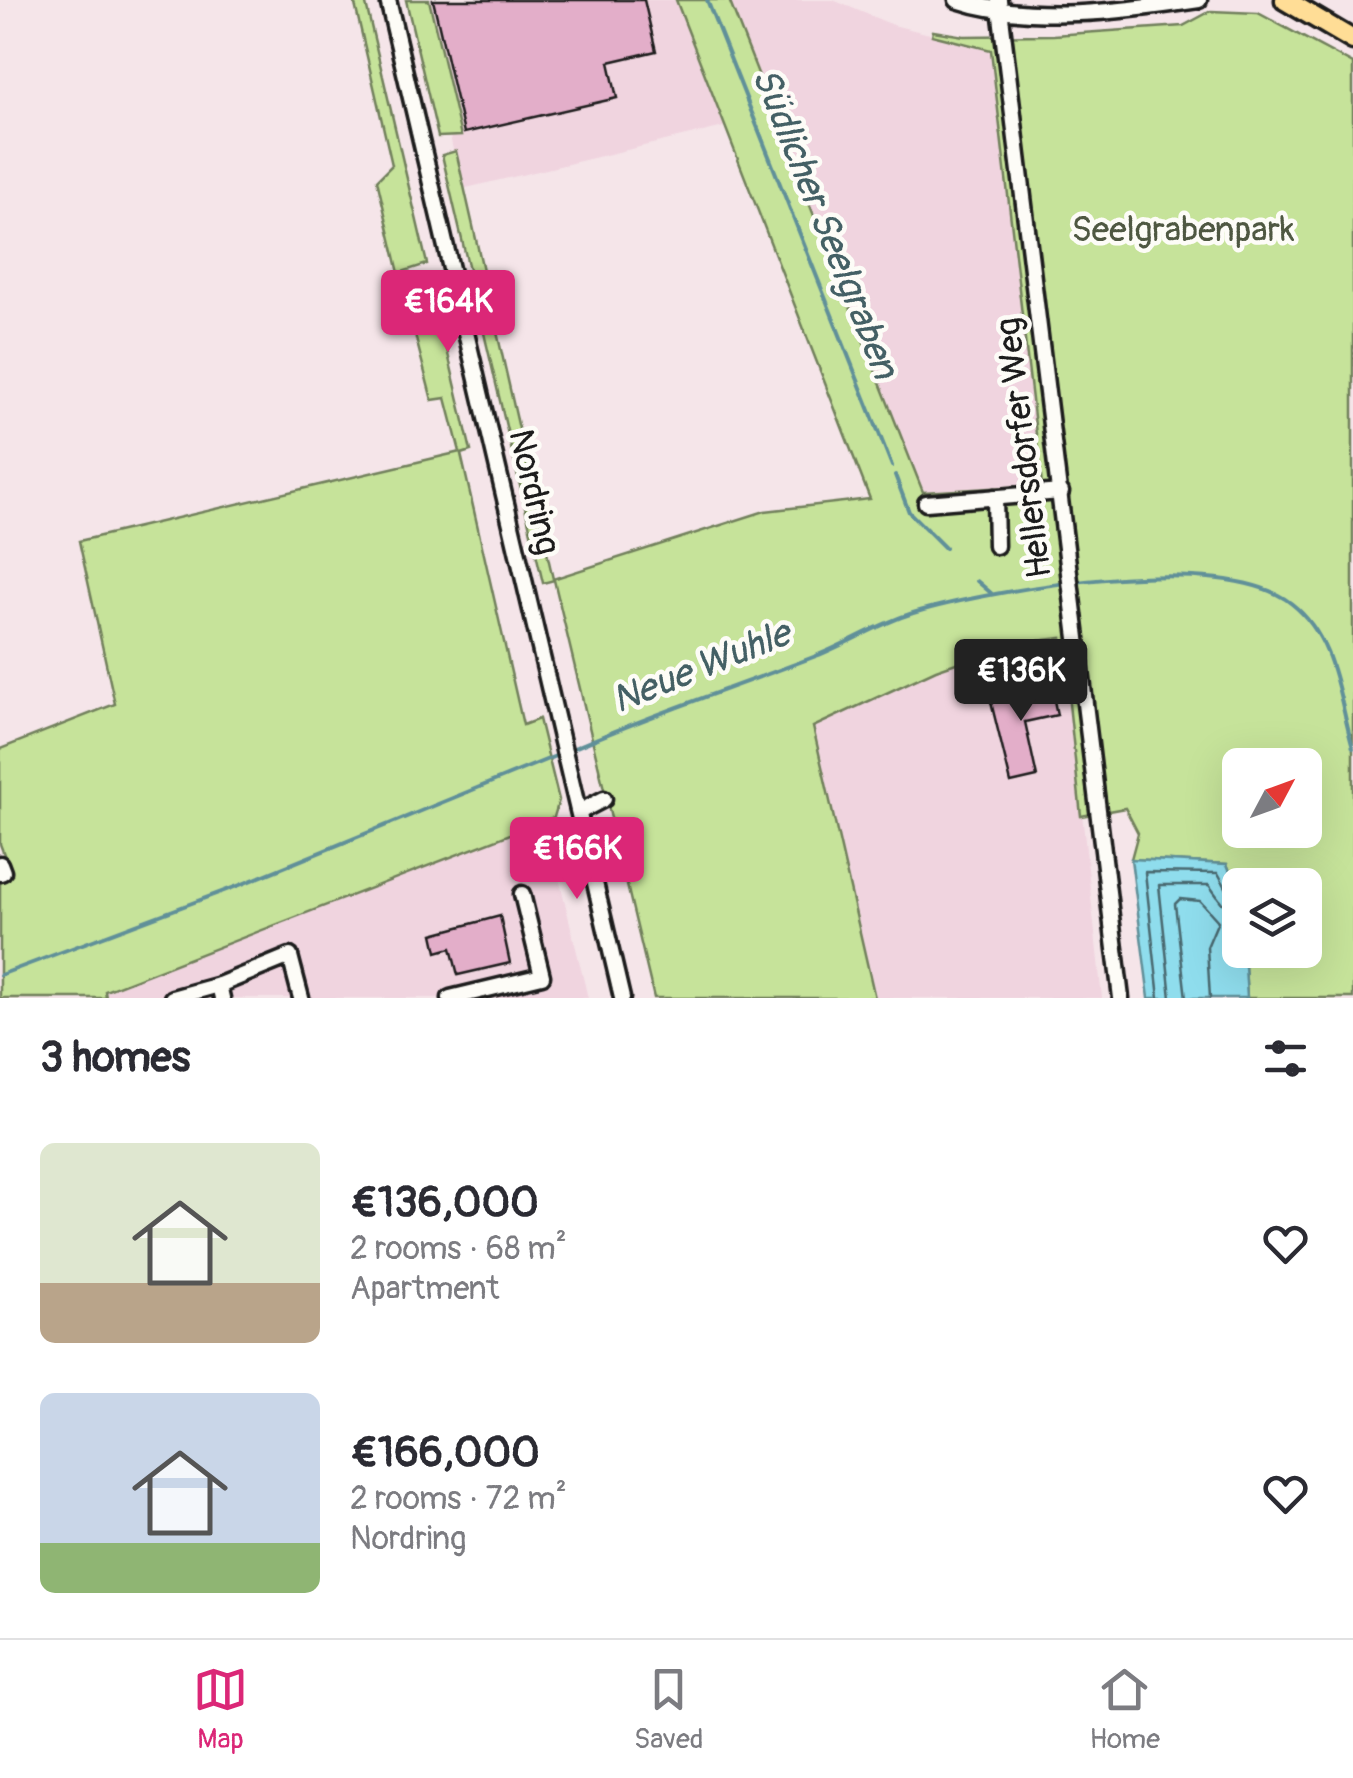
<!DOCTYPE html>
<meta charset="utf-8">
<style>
:root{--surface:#fff;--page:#f7f7f7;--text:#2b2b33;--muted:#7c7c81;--line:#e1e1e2;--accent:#db2777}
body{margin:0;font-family:Pangolin,sans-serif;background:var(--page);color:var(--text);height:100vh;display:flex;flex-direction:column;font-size:38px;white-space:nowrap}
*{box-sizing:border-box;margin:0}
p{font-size:32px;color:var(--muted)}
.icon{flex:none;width:55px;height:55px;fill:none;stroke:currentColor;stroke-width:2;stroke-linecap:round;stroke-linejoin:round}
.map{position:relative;height:998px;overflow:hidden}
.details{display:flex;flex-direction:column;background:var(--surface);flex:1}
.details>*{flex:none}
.needle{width:65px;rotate:49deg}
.controls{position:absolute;left:1222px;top:748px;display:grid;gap:20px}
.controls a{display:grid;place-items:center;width:100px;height:100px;border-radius:15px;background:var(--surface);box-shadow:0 10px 40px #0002;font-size:50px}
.price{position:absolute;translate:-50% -85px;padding:0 22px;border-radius:10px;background:var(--accent);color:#fff;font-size:32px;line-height:65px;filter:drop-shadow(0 2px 5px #0008)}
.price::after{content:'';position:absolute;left:50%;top:60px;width:30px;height:22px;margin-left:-15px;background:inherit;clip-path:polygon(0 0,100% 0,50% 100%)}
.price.current{background:#222;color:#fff}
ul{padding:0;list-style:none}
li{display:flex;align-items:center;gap:30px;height:250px;padding:0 40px}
li span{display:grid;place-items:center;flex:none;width:280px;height:200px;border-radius:15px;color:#555}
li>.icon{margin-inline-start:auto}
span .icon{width:120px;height:120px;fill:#fffc;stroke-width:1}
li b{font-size:42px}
h2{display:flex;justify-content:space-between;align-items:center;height:120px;padding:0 40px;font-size:42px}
.tab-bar{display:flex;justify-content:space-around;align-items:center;height:140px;border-top:2px solid var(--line);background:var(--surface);font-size:28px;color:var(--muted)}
.tab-bar a{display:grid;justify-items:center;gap:5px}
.tab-bar .current{color:var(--accent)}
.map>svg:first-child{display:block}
.built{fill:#f0d4df}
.green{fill:#c6e39a;stroke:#71805b;stroke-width:2.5;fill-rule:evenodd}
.water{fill:#8fdded;stroke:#619099;stroke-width:2.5}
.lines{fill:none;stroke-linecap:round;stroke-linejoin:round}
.shore{stroke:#4a6970;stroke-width:2.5}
.stream{stroke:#619099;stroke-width:4}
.building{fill:#e3aec9;stroke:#1c1c1c;stroke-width:2.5}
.minor-casing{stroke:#1c1c1c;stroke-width:21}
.major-casing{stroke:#1c1c1c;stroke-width:25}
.minor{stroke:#fdfcf7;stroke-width:14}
.major{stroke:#ffdd96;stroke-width:18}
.labels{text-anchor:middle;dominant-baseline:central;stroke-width:9;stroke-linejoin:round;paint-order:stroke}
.park-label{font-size:35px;fill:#4f5842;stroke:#fdfcf7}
.street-label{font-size:35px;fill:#1c1c1c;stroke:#fdfcf7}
.water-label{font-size:38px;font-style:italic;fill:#446065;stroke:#fdfcf7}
</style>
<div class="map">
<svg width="1353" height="998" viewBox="0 0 1353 998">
<rect width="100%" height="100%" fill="#f5e5e9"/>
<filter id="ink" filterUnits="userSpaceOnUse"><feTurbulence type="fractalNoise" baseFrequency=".01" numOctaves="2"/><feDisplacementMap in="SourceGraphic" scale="20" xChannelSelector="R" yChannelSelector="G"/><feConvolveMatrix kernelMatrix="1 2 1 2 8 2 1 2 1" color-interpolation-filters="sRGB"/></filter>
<g filter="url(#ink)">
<g class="built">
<polygon points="419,0 676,0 728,126 462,189"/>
<polygon points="729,0 833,0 893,25 991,49 1042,486 923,492"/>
<polygon points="1063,638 1102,998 875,998 813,727 936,670 1011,644"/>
<polygon points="545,820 588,998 106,998 105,991"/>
</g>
<g class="green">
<polygon points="354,0 365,0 427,264 399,273 377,180 392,165"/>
<polygon points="406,0 429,0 461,136 438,137"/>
<path d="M676,0H729L923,492L1042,485L991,50L932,35L933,31L964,36L1053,35L1183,26L1211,11L1258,13L1353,64V998H1247L1244,950H1305V885H1240V897L1227,864L1131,859L1138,833L1125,808L1081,816L1062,638L1011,644L936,670L813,727L875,998H654L554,580L543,583L442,155L456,151L553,579L765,511L870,499ZM1240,765H1305V830H1240Z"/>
<polygon points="430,278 471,451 461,454 523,725 539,719 559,800 554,817 105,991 106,998 0,998 0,880 12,875 0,844 0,749 115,704 79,541 460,452 446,398 432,400 402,285"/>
</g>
<polygon class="water" points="1131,859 1227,864 1240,897 1240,950 1244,950 1247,998 1149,998"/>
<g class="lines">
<g class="shore">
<polyline points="1159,998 1145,872 1218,873 1229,893 1240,896"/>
<polyline points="1171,998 1159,885 1209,885 1222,903 1240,909"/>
<polyline points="1186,998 1175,904 1180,899 1200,901 1218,921 1207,947 1210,998"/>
</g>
<g class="stream">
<polyline points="707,0 892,466"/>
<polyline points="895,475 909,512 945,548"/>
<polyline points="977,581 991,593"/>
<path d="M567,751C649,715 733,688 816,656C849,643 880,623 913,613C993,589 1226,549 1292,604C1336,639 1338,697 1353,748"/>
<polyline points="0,975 240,885 558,755"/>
</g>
</g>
<g class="building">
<polygon points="433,0 644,0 656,51 609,62 617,98 464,133"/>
<polygon points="1050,681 1057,715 1025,722 1037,777 1011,783 989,694"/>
<polygon points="500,916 510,963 458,975 451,948 437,952 433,934"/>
</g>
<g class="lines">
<g class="minor-casing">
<g id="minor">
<polyline points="388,0 622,998"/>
<path d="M957,0C1028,24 1126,11 1199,0"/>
<polyline points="999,0 1121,998"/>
<polyline points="995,497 996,546"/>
<polyline points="926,503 1061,492"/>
<polyline points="579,812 604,799"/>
<polyline points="0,864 3,872 0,873"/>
<polyline points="172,998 219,985"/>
<polyline points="222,998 219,985 290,956 301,998"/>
<polyline points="450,998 542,976 522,894"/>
</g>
</g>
<g class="major-casing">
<polyline id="major" points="1285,0 1353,40"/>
</g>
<use href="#minor" class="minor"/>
<use href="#major" class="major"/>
</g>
</g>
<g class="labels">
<g class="park-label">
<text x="1183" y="230">Seelgrabenpark</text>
</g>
<g class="street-label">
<text transform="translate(1024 448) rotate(-97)">Hellersdorfer Weg</text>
<text transform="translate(534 492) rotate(77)">Nordring</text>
</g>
<g class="water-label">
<text transform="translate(825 223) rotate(68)">Südlicher Seelgraben</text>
<text transform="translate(701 667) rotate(-22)">Neue Wuhle</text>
</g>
</g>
</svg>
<div class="controls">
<a><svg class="needle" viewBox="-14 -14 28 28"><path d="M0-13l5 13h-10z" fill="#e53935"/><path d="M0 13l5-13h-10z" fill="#7c7c81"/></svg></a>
<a><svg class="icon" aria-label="layers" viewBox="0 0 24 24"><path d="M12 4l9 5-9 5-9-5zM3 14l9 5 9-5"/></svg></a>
</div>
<b class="price" style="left:448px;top:355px">€164K</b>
<b class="price current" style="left:1021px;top:724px">€136K</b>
<b class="price" style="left:577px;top:902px">€166K</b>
</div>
<section class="details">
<h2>3 homes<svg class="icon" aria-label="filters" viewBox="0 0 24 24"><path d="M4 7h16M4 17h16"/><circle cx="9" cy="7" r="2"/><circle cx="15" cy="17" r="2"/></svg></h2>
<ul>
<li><span style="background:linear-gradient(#dfe7d0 70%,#b9a48a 0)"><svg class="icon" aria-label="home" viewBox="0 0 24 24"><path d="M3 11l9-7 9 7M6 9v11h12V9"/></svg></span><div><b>€136,000</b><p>2 rooms · 68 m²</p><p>Apartment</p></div><svg class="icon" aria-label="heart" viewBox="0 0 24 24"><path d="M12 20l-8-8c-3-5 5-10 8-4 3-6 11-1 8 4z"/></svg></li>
<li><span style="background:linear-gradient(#c9d6e8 75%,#8fb573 0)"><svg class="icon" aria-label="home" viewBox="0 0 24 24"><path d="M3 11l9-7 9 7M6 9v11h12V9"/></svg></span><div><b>€166,000</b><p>2 rooms · 72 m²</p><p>Nordring</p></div><svg class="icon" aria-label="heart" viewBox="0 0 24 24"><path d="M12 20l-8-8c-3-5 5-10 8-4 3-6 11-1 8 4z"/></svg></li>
</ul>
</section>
<nav class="tab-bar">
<a class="current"><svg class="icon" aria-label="map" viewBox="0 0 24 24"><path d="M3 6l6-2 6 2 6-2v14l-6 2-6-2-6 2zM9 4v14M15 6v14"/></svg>Map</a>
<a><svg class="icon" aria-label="saved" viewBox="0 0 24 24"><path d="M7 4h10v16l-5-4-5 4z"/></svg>Saved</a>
<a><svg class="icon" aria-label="home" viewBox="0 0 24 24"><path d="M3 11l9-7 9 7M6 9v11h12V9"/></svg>Home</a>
</nav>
